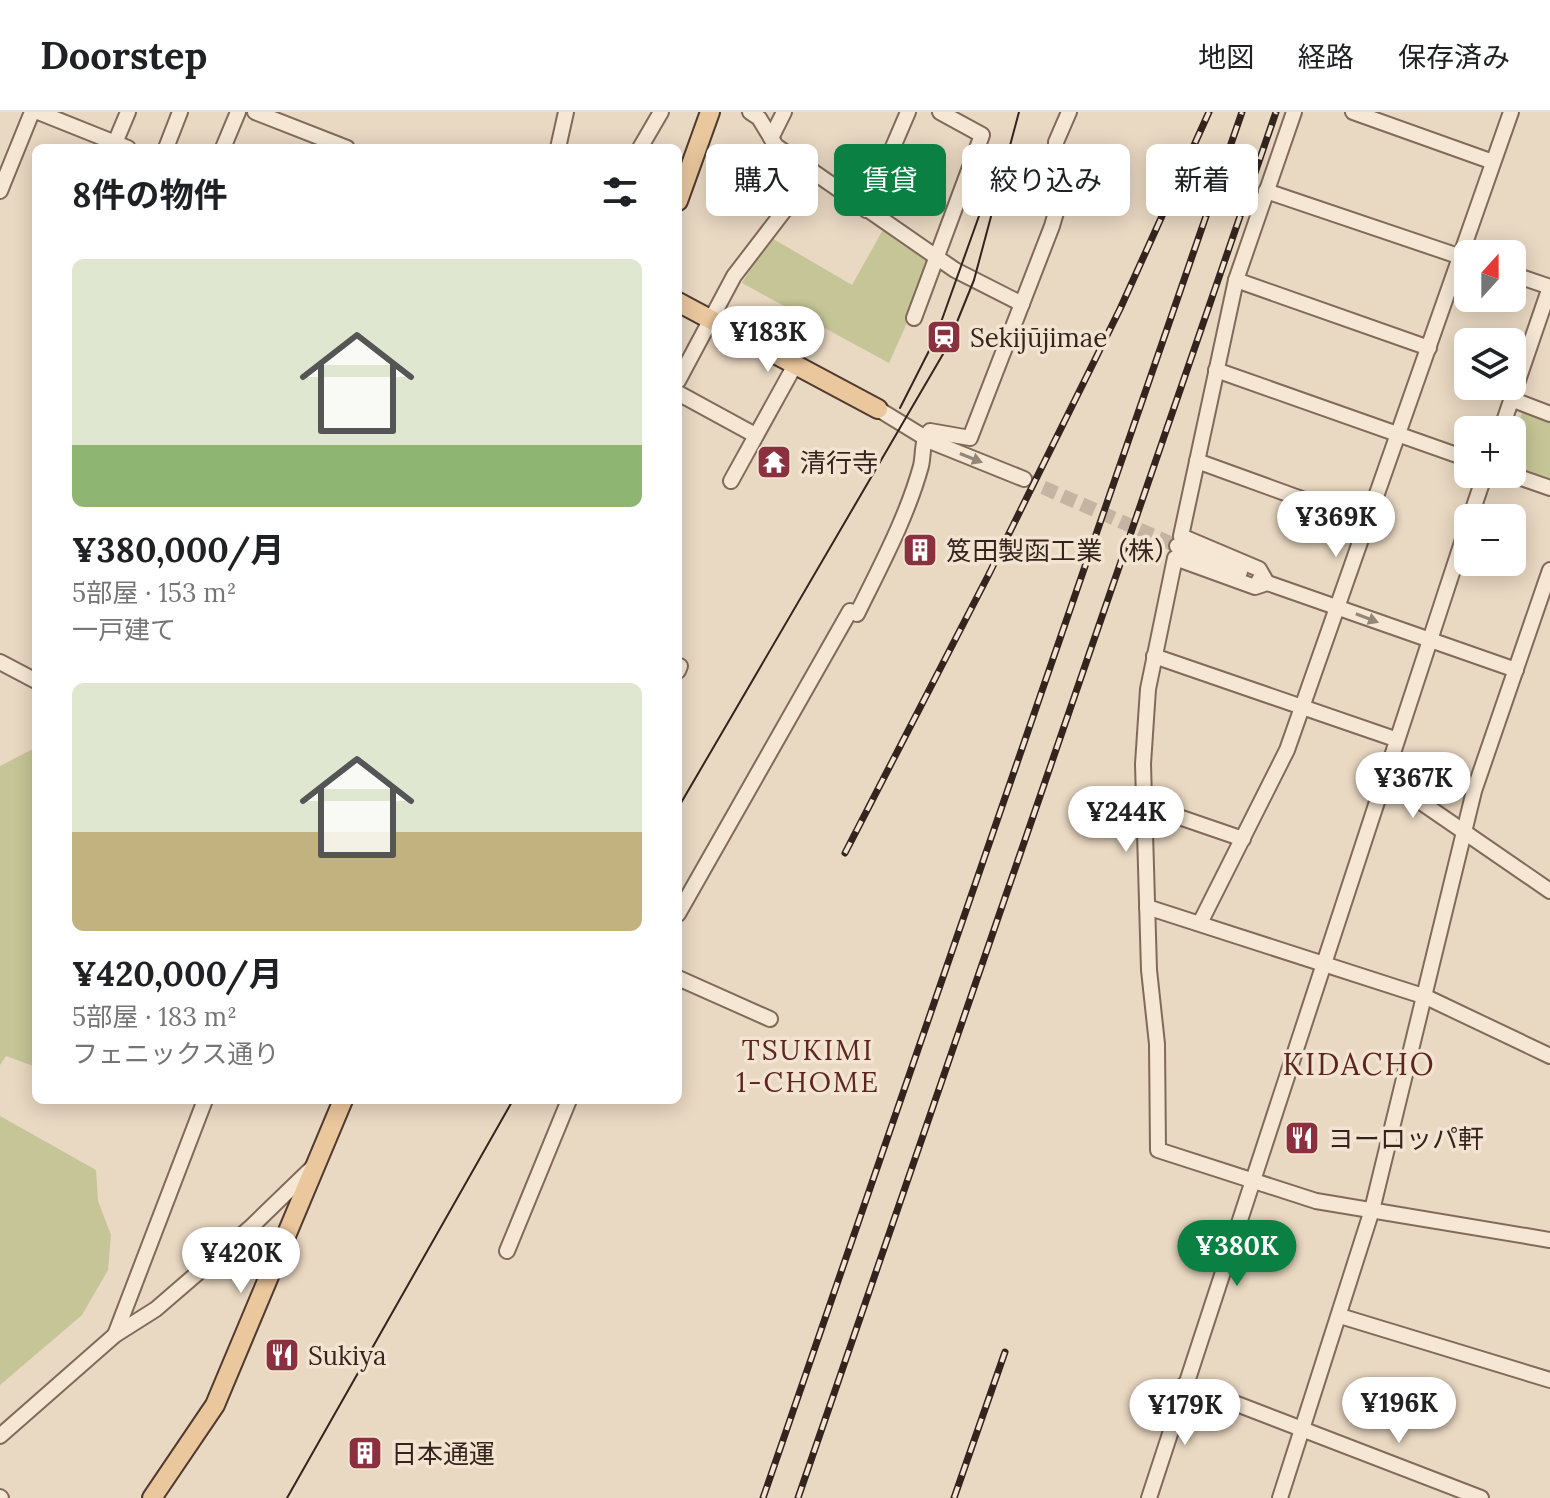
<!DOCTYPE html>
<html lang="ja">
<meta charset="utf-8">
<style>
:root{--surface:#fff;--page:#f6f6f6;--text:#202124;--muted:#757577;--line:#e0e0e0;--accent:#0b8043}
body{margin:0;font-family:Lora,"Noto Sans JP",serif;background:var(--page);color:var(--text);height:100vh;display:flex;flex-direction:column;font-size:30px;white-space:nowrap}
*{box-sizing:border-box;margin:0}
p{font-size:26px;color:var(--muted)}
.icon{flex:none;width:44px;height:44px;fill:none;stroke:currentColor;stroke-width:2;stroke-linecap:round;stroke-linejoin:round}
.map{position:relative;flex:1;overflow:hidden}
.details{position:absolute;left:32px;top:32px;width:650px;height:960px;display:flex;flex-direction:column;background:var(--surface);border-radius:12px;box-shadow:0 4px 20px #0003}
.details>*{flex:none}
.guide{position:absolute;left:706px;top:32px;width:724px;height:72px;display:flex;gap:16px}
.needle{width:52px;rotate:21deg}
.controls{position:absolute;left:1454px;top:128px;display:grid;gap:16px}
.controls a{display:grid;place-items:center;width:72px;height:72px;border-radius:12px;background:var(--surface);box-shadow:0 4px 20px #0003;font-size:40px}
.price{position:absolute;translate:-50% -68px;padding:0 18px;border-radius:28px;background:#fff;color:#222;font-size:26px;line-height:52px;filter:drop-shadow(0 2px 4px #0008)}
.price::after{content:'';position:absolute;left:50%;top:48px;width:24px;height:18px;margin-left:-12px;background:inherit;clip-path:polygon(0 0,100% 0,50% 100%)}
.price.current{background:var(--accent);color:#fff}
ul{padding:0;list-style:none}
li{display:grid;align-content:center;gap:16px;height:424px;padding:0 40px}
li span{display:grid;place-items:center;height:248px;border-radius:12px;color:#555}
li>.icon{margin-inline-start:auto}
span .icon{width:144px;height:144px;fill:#fffc;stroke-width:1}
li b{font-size:34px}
h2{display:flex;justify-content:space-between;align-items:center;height:96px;padding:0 40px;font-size:34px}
.tag{padding:0 28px;border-radius:12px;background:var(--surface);box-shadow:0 4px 20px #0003;font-size:28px;line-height:72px}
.tag.current{background:var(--accent);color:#fff}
header{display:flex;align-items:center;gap:48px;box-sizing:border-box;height:112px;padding:0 40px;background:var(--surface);border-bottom:2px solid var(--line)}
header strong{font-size:38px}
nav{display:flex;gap:44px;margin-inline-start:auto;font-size:28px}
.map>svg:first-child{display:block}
.green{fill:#c6c597}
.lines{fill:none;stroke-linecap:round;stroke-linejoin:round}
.minor-tunnel{stroke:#c5b4a1;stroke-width:14;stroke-dasharray:14 7;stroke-linecap:butt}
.minor-casing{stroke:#826a5b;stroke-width:18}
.major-casing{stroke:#503a2f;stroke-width:22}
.minor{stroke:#f5e7d4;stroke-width:14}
.major{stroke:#eac79d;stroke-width:18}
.tram{stroke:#33251e;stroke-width:2}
.rail-casing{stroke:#33251e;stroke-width:7}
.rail{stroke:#f2e4d1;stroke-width:4;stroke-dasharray:12;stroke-linecap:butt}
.oneway{fill:#948679}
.labels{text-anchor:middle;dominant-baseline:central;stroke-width:7;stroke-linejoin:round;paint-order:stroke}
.poi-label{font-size:26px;fill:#33251e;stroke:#f2e4d1;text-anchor:start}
.neighbourhood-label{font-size:28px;letter-spacing:2px;fill:#5c2521;stroke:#f2e4d1}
.quarter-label{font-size:30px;letter-spacing:2px;fill:#5c2521;stroke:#f2e4d1}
</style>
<header>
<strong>Doorstep</strong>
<nav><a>地図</a><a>経路</a><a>保存済み</a></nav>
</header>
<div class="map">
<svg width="1550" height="1386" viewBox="0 0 1550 1386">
<rect width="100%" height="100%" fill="#e9d8c2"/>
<g class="green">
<polygon points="884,116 936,146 889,251 742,171 770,125 852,173"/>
<polygon points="1523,298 1550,308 1550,372 1512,357 1512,330"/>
<polygon points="33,637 36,639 36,955 6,944 0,953 0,654"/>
<polygon points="0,1004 96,1058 98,1089 111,1123 108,1158 82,1203 0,1273"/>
</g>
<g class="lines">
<polyline class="minor-tunnel" points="1024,367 1177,434"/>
<g class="minor-casing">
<g id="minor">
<polyline points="38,0 128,36"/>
<polyline points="255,0 347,36"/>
<polyline points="750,0 759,6 776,34 955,158 1022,192"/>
<polyline points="1353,0 1493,50"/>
<polyline points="771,26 784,0"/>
<polyline points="115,31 128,0"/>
<polyline points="166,36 180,0"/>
<polyline points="223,36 238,0"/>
<polyline points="558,36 566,0"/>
<polyline points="640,36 661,0"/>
<polyline points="0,79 32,0"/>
<polyline points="1266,79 1467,147"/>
<polyline points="866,98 908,0"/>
<polyline points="1512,162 1550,175"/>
<polyline points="1236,168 1429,236"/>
<polyline points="914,206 982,23 940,0"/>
<polyline points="1216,258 1468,347"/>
<polyline points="678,269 734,164 813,61"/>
<polyline points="678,281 755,323"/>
<polyline points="1511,287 1550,302"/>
<polyline points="878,297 932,330 1024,367"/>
<polyline points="1501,318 1550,175"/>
<polyline points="1197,349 1368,411"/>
<polyline points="1510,362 1550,376"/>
<polyline points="731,369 795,253"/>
<polyline points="1470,406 1485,362"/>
<polyline points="1177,434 1240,460"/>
<polyline points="1259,468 1516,558"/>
<polyline points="1267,471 1255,475 1175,446 1148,577 1143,652 1149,858 1157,932 1158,1038 1316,1089 1550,1128"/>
<polyline points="1267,471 1259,457 1181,424 1236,168 1294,0"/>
<polyline points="1154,544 1395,627"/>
<polyline points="0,550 36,569"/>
<polyline points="678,559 680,554"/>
<polyline points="1383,664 1550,779"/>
<polyline points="1144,693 1243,727"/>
<polyline points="1147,795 1426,885 1550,944"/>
<path d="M678,802L850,499L857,502C880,455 907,405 921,354C924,341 921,329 930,319L970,326L1052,114L1057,97L1056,30L1069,0"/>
<polyline points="1200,811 1287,638 1511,0"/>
<polyline points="678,866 770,907"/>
<polyline points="507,1139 569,988"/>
<polyline points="1340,1204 1550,1268"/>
<polyline points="115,1223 205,988"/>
<polyline points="1185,1272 1481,1386"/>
<polyline points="0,1324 115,1223 156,1197 251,1115 312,1056"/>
<polyline points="0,1385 1,1386"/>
<polyline points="1149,1386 1468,412"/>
<polyline points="1280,1386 1372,1098 1474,679 1550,458"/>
</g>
</g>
<g class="major-casing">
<g id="major">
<polyline points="678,89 710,0"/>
<polyline points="678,190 878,297"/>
<polyline points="152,1386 215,1293 343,988"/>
</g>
</g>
<use href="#minor" class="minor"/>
<use href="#major" class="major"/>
<g class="tram">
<polyline points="900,296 935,227 979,104"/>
<polyline points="678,696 946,237 974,168 1019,0"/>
<polyline points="287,1386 513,988"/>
</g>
<g class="rail-casing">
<g id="rail">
<polyline points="845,741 989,462 1120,197 1209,0"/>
<polyline points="763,1386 1242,0"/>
<polyline points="798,1386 1276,0"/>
<polyline points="954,1386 1005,1240"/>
</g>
</g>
<use href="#rail" class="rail"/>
</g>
<defs><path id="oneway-solid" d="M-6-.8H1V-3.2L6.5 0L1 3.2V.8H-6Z" transform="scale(2)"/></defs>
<g class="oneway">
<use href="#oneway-solid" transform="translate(971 346) rotate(22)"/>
<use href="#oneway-solid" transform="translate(1367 506) rotate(21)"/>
</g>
<defs>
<g id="station-square" transform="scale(1.8)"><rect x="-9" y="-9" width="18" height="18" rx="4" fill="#8b303e" stroke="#f2e4d1"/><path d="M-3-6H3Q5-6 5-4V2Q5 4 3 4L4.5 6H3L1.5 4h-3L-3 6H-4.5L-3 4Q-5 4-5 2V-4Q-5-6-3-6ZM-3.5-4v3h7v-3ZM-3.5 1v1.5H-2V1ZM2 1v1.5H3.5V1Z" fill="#fff"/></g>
<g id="temple-square" transform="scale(1.8)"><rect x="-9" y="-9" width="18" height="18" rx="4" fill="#8b303e" stroke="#f2e4d1"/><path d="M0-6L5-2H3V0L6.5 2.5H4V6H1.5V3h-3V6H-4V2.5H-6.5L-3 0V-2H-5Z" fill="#fff"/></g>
<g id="building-square" transform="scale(1.8)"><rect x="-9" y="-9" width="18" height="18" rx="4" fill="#8b303e" stroke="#f2e4d1"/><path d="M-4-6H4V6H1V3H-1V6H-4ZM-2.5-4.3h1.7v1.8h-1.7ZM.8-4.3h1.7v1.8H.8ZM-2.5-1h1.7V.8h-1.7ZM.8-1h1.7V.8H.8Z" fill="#fff"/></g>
<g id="restaurant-square" transform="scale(1.8)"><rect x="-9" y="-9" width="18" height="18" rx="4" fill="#8b303e" stroke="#f2e4d1"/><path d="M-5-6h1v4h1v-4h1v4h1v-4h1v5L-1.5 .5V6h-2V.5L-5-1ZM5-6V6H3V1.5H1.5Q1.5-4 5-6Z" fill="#fff"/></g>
</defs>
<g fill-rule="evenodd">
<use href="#station-square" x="944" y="225"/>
<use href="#temple-square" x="774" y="350"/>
<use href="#building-square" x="920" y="438"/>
<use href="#restaurant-square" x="1302" y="1026"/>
<use href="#restaurant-square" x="282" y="1243"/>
<use href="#building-square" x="365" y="1341"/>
</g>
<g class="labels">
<g class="poi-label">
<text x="970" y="225">Sekijūjimae</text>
<text x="800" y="350">清行寺</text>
<text x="946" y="438">笈田製函工業（株）</text>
<text x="1328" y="1026">ヨーロッパ軒</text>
<text x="308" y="1243">Sukiya</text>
<text x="391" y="1341">日本通運</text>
</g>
<g class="neighbourhood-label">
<text x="808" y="938">TSUKIMI<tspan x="808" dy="32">1-CHOME</tspan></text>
</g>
<g class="quarter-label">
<text x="1359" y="952">KIDACHO</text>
</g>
</g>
</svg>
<div class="controls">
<a><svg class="needle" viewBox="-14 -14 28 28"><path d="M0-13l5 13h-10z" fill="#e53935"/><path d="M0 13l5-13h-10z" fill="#757577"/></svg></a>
<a><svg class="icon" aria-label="layers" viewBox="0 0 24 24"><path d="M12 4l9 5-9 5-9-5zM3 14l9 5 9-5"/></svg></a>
<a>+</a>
<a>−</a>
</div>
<b class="price" style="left:768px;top:262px">¥183K</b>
<b class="price" style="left:1336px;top:447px">¥369K</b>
<b class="price" style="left:1413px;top:708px">¥367K</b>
<b class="price" style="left:1126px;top:742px">¥244K</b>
<b class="price current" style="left:1237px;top:1176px">¥380K</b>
<b class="price" style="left:241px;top:1183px">¥420K</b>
<b class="price" style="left:1399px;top:1333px">¥196K</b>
<b class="price" style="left:1185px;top:1335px">¥179K</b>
<div class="guide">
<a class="tag">購入</a>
<a class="tag current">賃貸</a>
<a class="tag">絞り込み</a>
<a class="tag">新着</a>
</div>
<section class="details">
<h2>8件の物件<svg class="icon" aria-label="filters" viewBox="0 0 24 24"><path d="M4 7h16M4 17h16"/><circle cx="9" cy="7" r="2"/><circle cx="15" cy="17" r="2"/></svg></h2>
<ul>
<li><span style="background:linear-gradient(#dfe7d0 75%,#8fb573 0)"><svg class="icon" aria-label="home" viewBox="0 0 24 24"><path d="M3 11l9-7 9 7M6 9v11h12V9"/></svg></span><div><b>¥380,000/月</b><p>5部屋 · 153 m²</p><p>一戸建て</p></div></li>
<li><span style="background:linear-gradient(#dfe7d0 60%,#c2b280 0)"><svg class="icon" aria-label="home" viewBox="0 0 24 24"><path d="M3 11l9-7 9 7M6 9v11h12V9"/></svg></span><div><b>¥420,000/月</b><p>5部屋 · 183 m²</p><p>フェニックス通り</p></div></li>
</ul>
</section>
</div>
